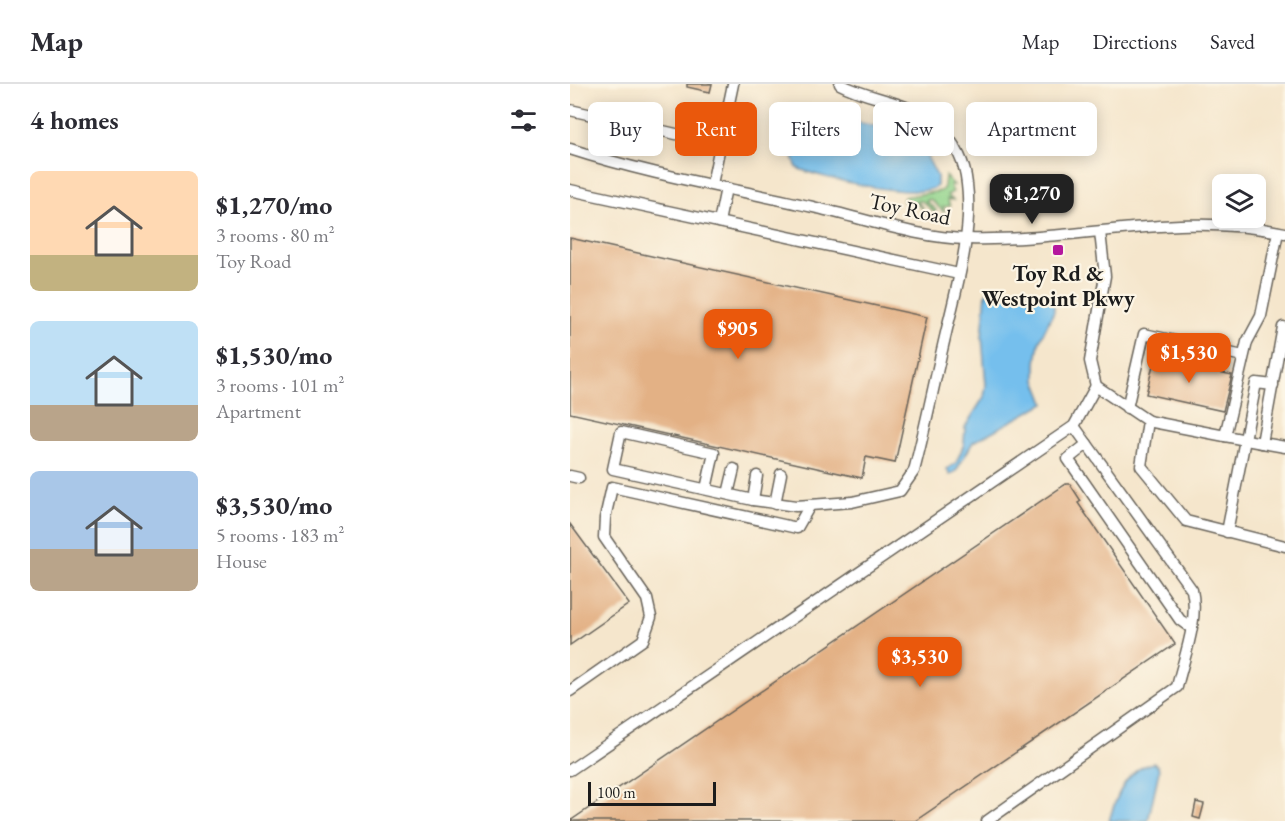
<!DOCTYPE html>
<meta charset="utf-8">
<style>
:root{--surface:#fff;--page:#f7f7f7;--text:#2b2b33;--muted:#7c7c81;--line:#e1e1e2;--accent:#ea580c}
body{margin:0;font-family:"EB Garamond",serif;background:var(--page);color:var(--text);height:100vh;display:flex;flex-direction:column;font-size:22px;white-space:nowrap}
*{box-sizing:border-box;margin:0}
p{font-size:20px;color:var(--muted)}
.icon{flex:none;width:33px;height:33px;fill:none;stroke:currentColor;stroke-width:2;stroke-linecap:round;stroke-linejoin:round}
.map{position:relative;flex:1;overflow:hidden}
.sheet{display:flex;flex-direction:column;background:var(--surface);width:570px}
.sheet>*{flex:none}
.banner{position:absolute;left:18px;top:18px;width:570px;height:54px;display:flex;gap:12px}
.tools{position:absolute;left:642px;top:90px;display:grid;gap:12px}
.tools a{display:grid;place-items:center;width:54px;height:54px;border-radius:9px;background:var(--surface);box-shadow:0 3px 15px #0003;font-size:30px}
.scale{position:absolute;left:18px;bottom:15px;width:128px;box-sizing:border-box;padding-left:6px;border:3px solid #1c1c1c;border-top:0;font-size:16px;line-height:21px;white-space:nowrap;color:#1c1c1c;-webkit-text-stroke:4px #fcf5e5;paint-order:stroke}
.price{position:absolute;translate:-50% -51px;padding:0 14px;border-radius:12px;background:var(--accent);color:#fff;font-size:20px;line-height:39px;filter:drop-shadow(0 2px 3px #0008)}
.price::after{content:'';position:absolute;left:50%;top:36px;width:18px;height:14px;margin-left:-9px;background:inherit;clip-path:polygon(0 0,100% 0,50% 100%)}
.price.on{background:#222;color:#fff}
ul{padding:0;list-style:none}
li{display:flex;align-items:center;gap:18px;height:150px;padding:0 30px}
li span{display:grid;place-items:center;flex:none;width:168px;height:120px;border-radius:9px;color:#555}
li>.icon{margin-inline-start:auto}
span .icon{width:72px;height:72px;fill:#fffc;stroke-width:1}
li b{font-size:26px}
h2{display:flex;justify-content:space-between;align-items:center;height:72px;padding:0 30px;font-size:26px}
.pill{padding:0 21px;border-radius:9px;background:var(--surface);box-shadow:0 3px 15px #0003;font-size:21px;line-height:54px}
.pill.on{background:var(--accent);color:#fff}
header{display:flex;align-items:center;gap:36px;box-sizing:border-box;height:84px;padding:0 30px;background:var(--surface);border-bottom:2px solid var(--line)}
header strong{font-size:28px}
nav{display:flex;gap:33px;margin-inline-start:auto;font-size:21px}
main{display:flex;flex:1;min-height:0}
.map>svg:first-child{display:block}
.green{fill:#92d48c;stroke:#577854;stroke-width:1.5}
.water{fill:#74bfed;stroke:#486e84;stroke-width:1.5}
.building{fill:#e3b185}
.lines{fill:none;stroke-linecap:round;stroke-linejoin:round}
.minor-casing{stroke:#68635a;stroke-width:13}
.minor{stroke:#fff;stroke-width:10}
.poi-dot{fill:#b5179e;stroke:#fcf5e5;stroke-width:2}
.labels{text-anchor:middle;dominant-baseline:central;stroke-width:4.5;stroke-linejoin:round;paint-order:stroke}
.street-label{font-size:22px;fill:#1c1c1c;stroke:#fcf5e5}
.poi-label{font-size:22px;font-weight:bold;fill:#1c1c1c;stroke:#fcf5e5}
</style>
<header>
<strong>Map</strong>
<nav><a>Map</a><a>Directions</a><a>Saved</a></nav>
</header>
<main>
<section class="sheet">
<h2>4 homes<svg class="icon" aria-label="filters" viewBox="0 0 24 24"><path d="M4 7h16M4 17h16"/><circle cx="9" cy="7" r="2"/><circle cx="15" cy="17" r="2"/></svg></h2>
<ul>
<li><span style="background:linear-gradient(#ffd9b3 70%,#c2b280 0)"><svg class="icon" aria-label="home" viewBox="0 0 24 24"><path d="M3 11l9-7 9 7M6 9v11h12V9"/></svg></span><div><b>$1,270/mo</b><p>3 rooms · 80 m²</p><p>Toy Road</p></div></li>
<li><span style="background:linear-gradient(#bfe0f5 70%,#b9a48a 0)"><svg class="icon" aria-label="home" viewBox="0 0 24 24"><path d="M3 11l9-7 9 7M6 9v11h12V9"/></svg></span><div><b>$1,530/mo</b><p>3 rooms · 101 m²</p><p>Apartment</p></div></li>
<li><span style="background:linear-gradient(#a9c7e8 65%,#b9a48a 0)"><svg class="icon" aria-label="home" viewBox="0 0 24 24"><path d="M3 11l9-7 9 7M6 9v11h12V9"/></svg></span><div><b>$3,530/mo</b><p>5 rooms · 183 m²</p><p>House</p></div></li>
</ul>
</section>
<div class="map">
<svg width="715" height="737" viewBox="0 0 715 737">
<rect width="100%" height="100%" fill="#fcf5e5"/>
<filter id="ink" filterUnits="userSpaceOnUse"><feTurbulence type="fractalNoise" baseFrequency=".0167" numOctaves="2"/><feDisplacementMap in="SourceGraphic" scale="12" xChannelSelector="R" yChannelSelector="G"/><feConvolveMatrix kernelMatrix="1 2 1 2 8 2 1 2 1" color-interpolation-filters="sRGB"/></filter>
<filter id="wash" filterUnits="userSpaceOnUse"><feTurbulence type="fractalNoise" baseFrequency=".008" numOctaves="4" result="noise"/><feDisplacementMap in="SourceGraphic" scale="24" xChannelSelector="R" yChannelSelector="G"/><feGaussianBlur stdDeviation="1.35" result="paint"/><feColorMatrix in="noise" values="0 0 0 0 0 0 0 0 0 0 0 0 0 0 0 0 0 1.4 0 .05"/><feComposite in="paint" operator="in"/></filter>
<g filter="url(#wash)">
<rect width="100%" height="100%" fill="#f5e6cc"/>
<polygon class="green" points="375,92 384,101 380,101 383,108 377,111 383,116 377,115 380,122 373,123 375,129 360,115 356,117 366,126 365,129 352,117 347,117 354,126 343,117 339,118 342,122 341,124 333,117 334,113 371,107 374,103"/>
<g class="water">
<path d="M239,28L305,42L318,40L340,54L356,71L367,92V102C348,117 250,94 227,84L222,69L233,32Z"/>
<polygon points="421,203 448,210 470,210 484,216 484,227 469,258 466,279 466,296 475,319 403,358 386,387 380,391 377,385 386,379 394,360 395,343 414,313 416,301 412,253 416,209"/>
<path d="M583,679L588,682L589,687L578,737H539C546,713 556,685 583,679Z"/>
</g>
<g id="blocks">
<g class="building">
<polygon points="117,0 142,0 140,8 117,3"/>
<polygon points="0,154 357,233 325,379 296,373 292,394 0,329"/>
<polygon points="585,273 662,291 653,327 576,310"/>
<polygon points="496,400 500,400 511,417 508,419 605,560 345,737 0,737"/>
<polygon points="0,440 59,520 0,561"/>
<polygon points="626,718 634,720 630,735 623,733"/>
</g>
</g>
</g>
<g filter="url(#ink)">
<use href="#blocks" fill-opacity="0" stroke="#68635a" stroke-width="1.5"/>
<g class="lines">
<g class="minor-casing">
<g id="minor">
<polyline points="0,26 150,60"/>
<path d="M0,65C80,91 165,105 247,124C296,135 348,154 398,155C504,158 610,126 715,149"/>
<polyline points="142,100 163,0"/>
<polyline points="0,106 389,190"/>
<polyline points="149,138 156,104"/>
<polyline points="526,302 578,337 655,352 677,258 691,232 708,148"/>
<polyline points="526,302 520,277 535,192 530,148"/>
<polyline points="557,324 574,250 673,272"/>
<polyline points="578,337 571,382 616,437 715,462"/>
<polyline points="655,352 692,359 713,243"/>
<polyline points="692,359 715,363"/>
<polyline points="517,360 498,375 610,536 621,544"/>
<polyline points="0,392 9,394"/>
<path d="M136,405L144,369L51,348L43,385L183,416L226,422L282,418L330,407L344,387C356,341 365,295 376,249C387,202 403,148 397,100C395,80 386,61 372,47C344,16 304,18 270,0"/>
<polyline points="158,410 164,385"/>
<polyline points="183,416 187,392"/>
<polyline points="205,420 211,390"/>
<polyline points="657,448 686,299 703,301"/>
<polyline points="0,607 73,556 81,533 77,515 34,453 35,434 42,403 227,444 239,423"/>
<polyline points="0,686 504,342 526,302"/>
<path d="M417,737L607,603C614,573 629,536 622,506L504,342"/>
</g>
</g>
<use href="#minor" class="minor"/>
</g>
</g>
<rect class="poi-dot" x="482" y="160" width="12" height="12" rx="3"/>
<g class="labels">
<g class="street-label">
<text transform="translate(340 125) rotate(12)">Toy Road</text>
</g>
<g class="poi-label">
<text x="488" y="189">Toy Rd &amp;<tspan x="488" dy="25">Westpoint Pkwy</tspan></text>
</g>
</g>
</svg>
<div class="tools">
<a><svg class="icon" aria-label="layers" viewBox="0 0 24 24"><path d="M12 4l9 5-9 5-9-5zM3 14l9 5 9-5"/></svg></a>
</div>
<div class="scale">100 m</div>
<b class="price on" style="left:462px;top:141px">$1,270</b>
<b class="price" style="left:168px;top:276px">$905</b>
<b class="price" style="left:619px;top:300px">$1,530</b>
<b class="price" style="left:350px;top:604px">$3,530</b>
<div class="banner">
<a class="pill">Buy</a>
<a class="pill on">Rent</a>
<a class="pill">Filters</a>
<a class="pill">New</a>
<a class="pill">Apartment</a>
</div>
</div>
</main>
